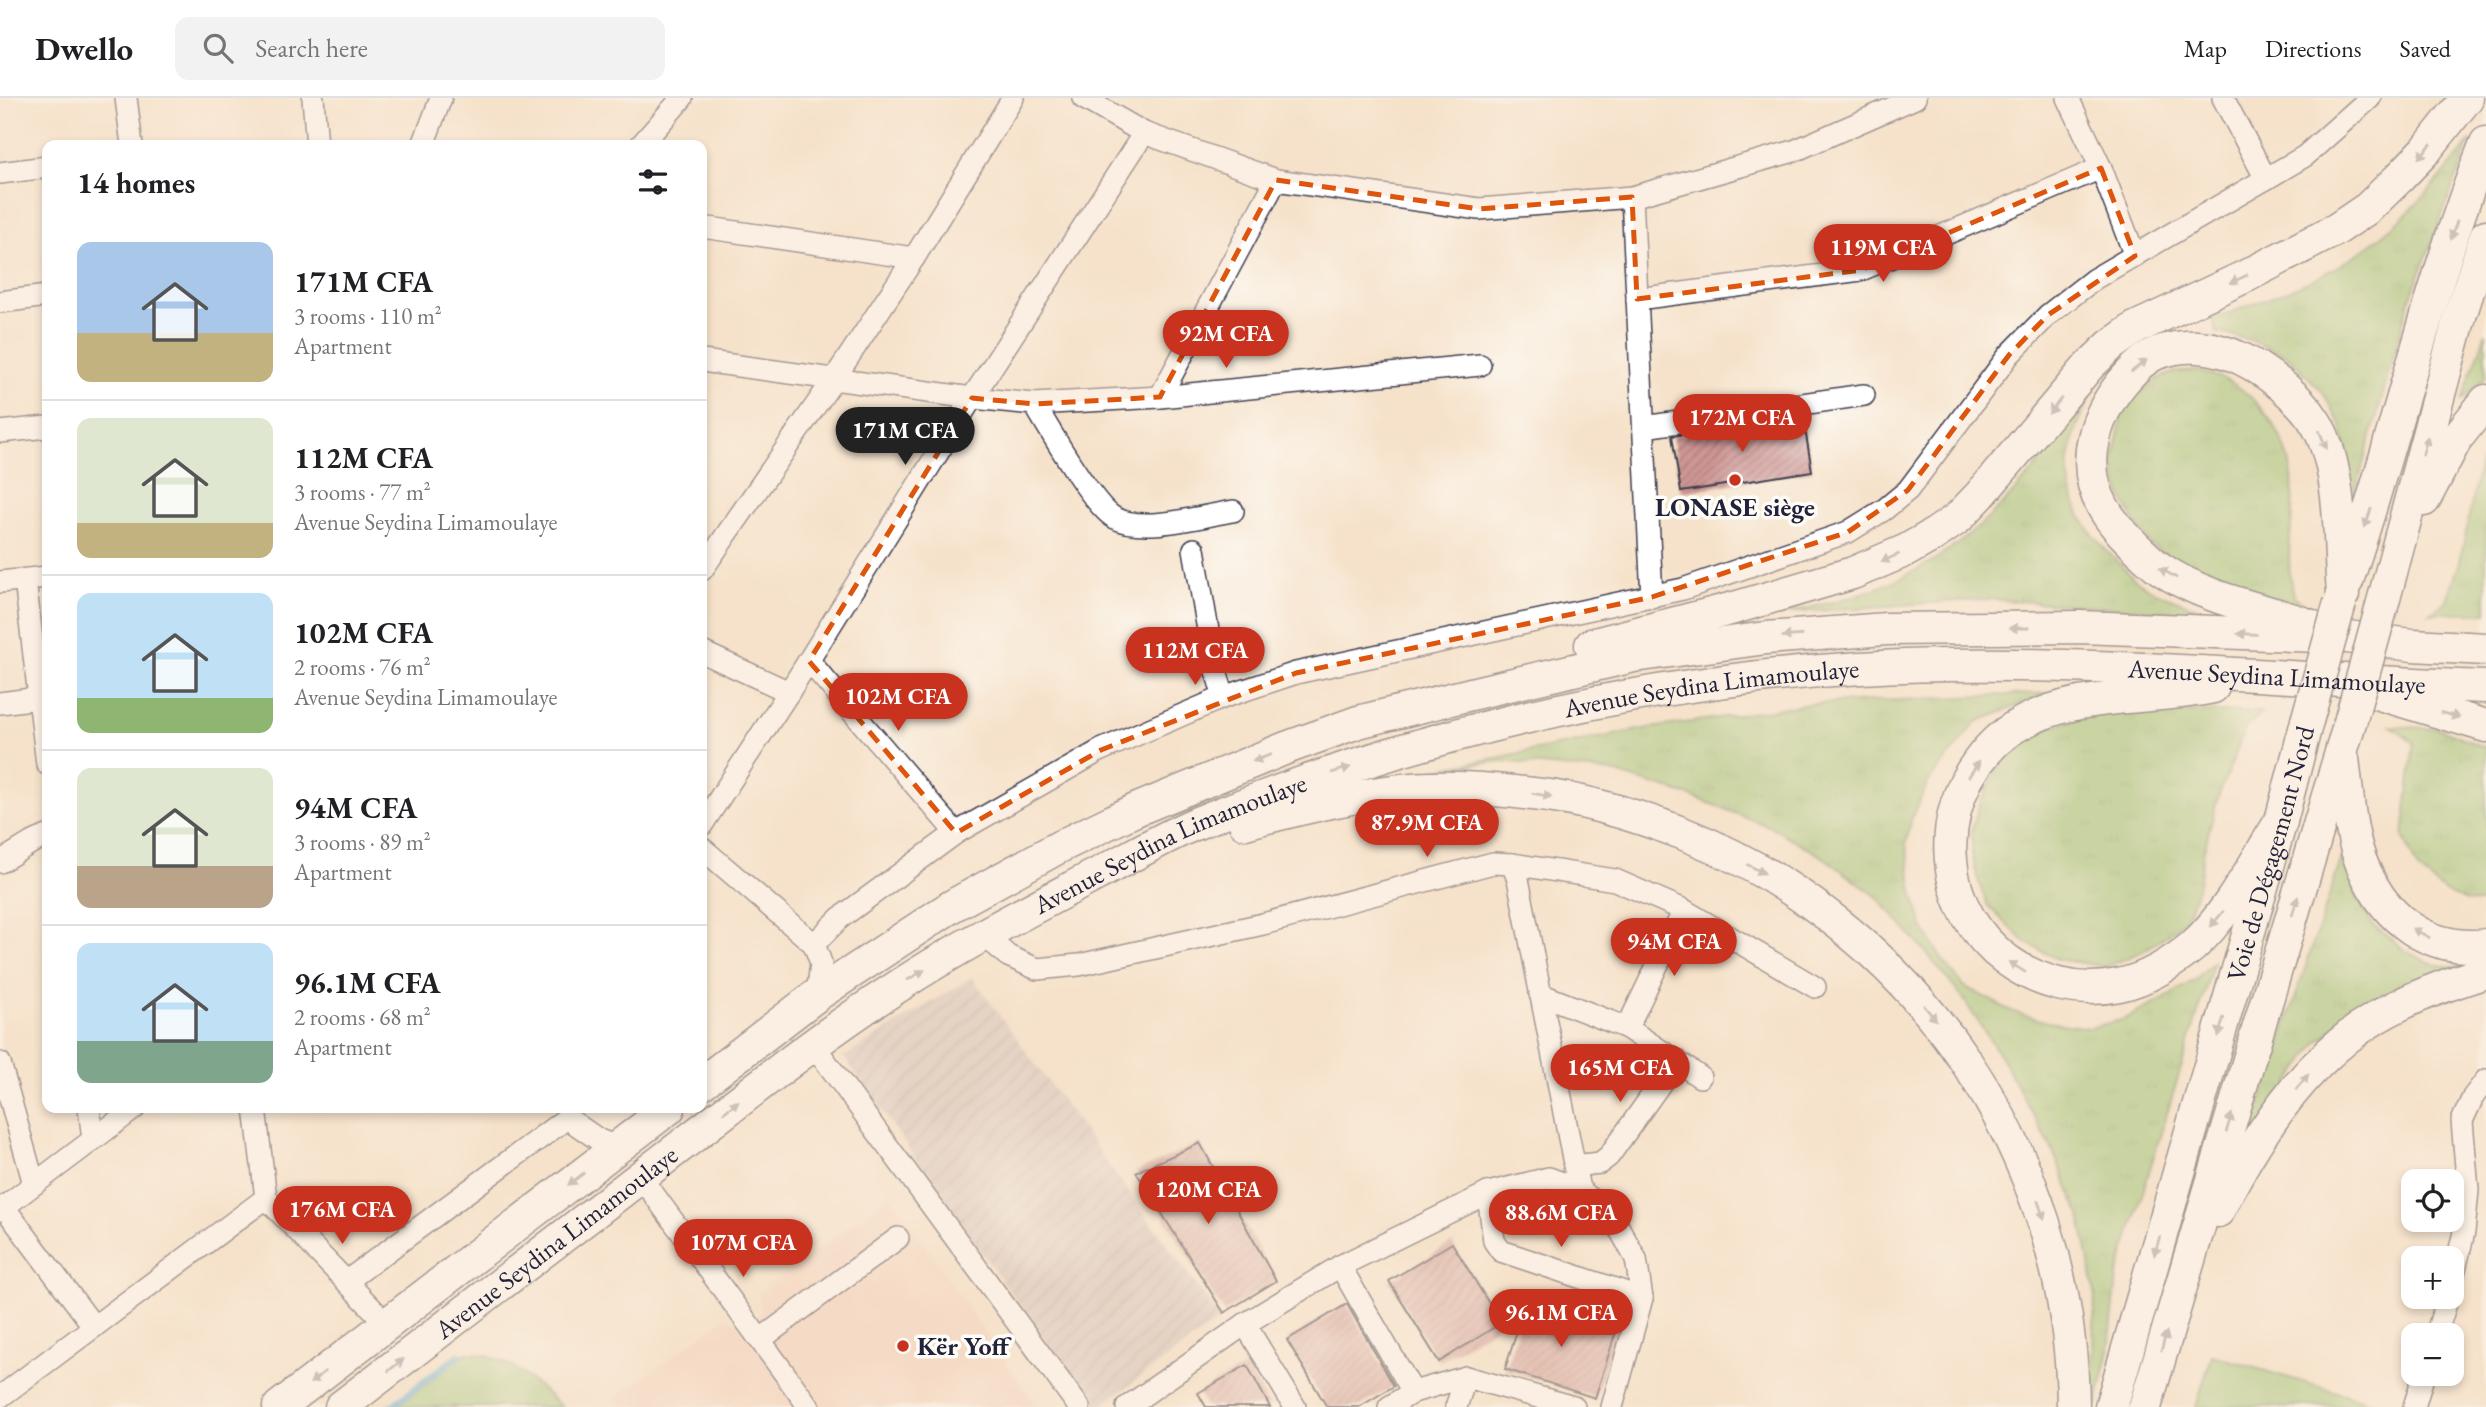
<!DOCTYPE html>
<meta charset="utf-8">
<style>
:root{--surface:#fff;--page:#f2f2f2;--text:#202124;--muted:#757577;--line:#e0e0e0;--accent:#c8321e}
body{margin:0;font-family:"EB Garamond",serif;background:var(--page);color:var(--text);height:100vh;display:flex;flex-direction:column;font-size:26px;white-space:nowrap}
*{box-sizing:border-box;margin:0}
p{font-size:23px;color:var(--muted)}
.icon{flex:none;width:38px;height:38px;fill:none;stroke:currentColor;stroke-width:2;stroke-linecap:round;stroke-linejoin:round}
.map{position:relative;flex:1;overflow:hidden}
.panel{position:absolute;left:42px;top:42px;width:665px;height:973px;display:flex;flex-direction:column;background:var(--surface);border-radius:14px;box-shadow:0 4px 10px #0003}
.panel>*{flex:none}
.buttons{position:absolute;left:2401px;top:1071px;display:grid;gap:14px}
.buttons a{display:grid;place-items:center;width:63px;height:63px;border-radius:14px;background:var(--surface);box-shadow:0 4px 10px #0003;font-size:35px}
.price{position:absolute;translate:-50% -60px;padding:0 16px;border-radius:24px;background:var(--accent);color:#fff;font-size:23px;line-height:46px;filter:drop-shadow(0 2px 4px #0008)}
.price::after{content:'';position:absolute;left:50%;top:42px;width:21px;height:16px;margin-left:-10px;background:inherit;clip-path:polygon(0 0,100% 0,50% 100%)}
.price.on{background:#222;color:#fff}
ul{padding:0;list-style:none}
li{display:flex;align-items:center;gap:21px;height:175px;padding:0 35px}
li+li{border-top:2px solid var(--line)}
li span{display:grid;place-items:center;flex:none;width:196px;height:140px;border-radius:14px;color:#555}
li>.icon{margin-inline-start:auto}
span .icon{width:84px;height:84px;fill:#fffc;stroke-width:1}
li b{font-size:30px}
h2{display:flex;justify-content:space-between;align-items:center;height:84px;padding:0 35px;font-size:30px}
header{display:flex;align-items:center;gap:42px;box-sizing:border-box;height:98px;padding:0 35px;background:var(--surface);border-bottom:2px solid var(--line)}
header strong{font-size:33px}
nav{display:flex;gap:38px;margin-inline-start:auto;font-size:24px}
.search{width:490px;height:63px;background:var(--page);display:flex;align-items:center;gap:18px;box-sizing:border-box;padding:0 24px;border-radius:14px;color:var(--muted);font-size:26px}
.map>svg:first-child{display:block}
.built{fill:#f4d3c0}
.industrial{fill:url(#industrial-furrows)}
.grass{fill:url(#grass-tufts);stroke:#5c7256;stroke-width:2}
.garden{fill:#95c372;stroke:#5c7256;stroke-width:2}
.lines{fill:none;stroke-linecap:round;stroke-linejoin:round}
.stream{stroke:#58add4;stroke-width:7}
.building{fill:url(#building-hatch)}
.minor-casing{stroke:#423f50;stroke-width:24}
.highway-casing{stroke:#423f50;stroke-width:35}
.minor{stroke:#fff;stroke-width:21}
.highway{stroke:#fff;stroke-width:32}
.highway-bridge-casing{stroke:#423f50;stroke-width:35;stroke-linecap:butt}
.highway-bridge{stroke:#fff;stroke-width:32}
.oneway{fill:#9c9ca7}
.marked{fill:none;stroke:#de560e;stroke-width:5;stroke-dasharray:14 9;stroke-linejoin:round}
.poi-dot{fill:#c8321e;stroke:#fdfcf7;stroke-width:2.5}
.labels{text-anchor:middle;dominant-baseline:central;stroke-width:7;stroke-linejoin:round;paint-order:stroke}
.poi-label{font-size:26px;font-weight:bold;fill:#22223b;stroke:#fdfcf7}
.street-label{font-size:26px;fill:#22223b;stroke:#fdfcf7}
</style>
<header>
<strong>Dwello</strong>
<div class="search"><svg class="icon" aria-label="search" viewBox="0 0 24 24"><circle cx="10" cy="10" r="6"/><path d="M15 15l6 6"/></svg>Search here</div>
<nav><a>Map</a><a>Directions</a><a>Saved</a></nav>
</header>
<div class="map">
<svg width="2486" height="1309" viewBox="0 0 2486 1309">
<defs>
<pattern id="industrial-furrows" width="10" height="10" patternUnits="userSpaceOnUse" patternTransform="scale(1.75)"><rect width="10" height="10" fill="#d0c0bc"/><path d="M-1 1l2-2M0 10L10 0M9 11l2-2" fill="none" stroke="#b2a5a2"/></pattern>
<pattern id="grass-tufts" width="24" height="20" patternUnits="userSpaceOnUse" patternTransform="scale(1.75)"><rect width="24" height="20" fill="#95c372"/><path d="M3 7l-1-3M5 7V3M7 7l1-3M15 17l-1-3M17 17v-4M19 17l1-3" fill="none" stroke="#80a764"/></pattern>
<pattern id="building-hatch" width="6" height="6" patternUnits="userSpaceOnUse" patternTransform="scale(1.75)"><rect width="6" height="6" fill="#cf9794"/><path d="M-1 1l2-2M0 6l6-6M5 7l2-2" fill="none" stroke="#a87b7a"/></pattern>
</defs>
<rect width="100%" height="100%" fill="#fdfcf7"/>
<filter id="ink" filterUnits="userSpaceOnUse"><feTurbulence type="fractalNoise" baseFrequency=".0143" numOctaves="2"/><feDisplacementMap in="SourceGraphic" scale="14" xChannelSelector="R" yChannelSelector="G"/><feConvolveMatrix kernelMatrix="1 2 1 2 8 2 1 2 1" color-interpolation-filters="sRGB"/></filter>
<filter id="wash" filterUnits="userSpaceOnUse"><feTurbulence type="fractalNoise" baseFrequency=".00686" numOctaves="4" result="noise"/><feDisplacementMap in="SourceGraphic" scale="28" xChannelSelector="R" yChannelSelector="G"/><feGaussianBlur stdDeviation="1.57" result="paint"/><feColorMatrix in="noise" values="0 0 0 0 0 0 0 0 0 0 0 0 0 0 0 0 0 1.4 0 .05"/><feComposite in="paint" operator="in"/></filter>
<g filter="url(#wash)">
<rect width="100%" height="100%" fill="#f6e2ca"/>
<polygon class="built" points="891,1098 1037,1309 622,1309 615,1300 726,1219 743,1227 760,1215 758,1195"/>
<polygon class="industrial" points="972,879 1221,1221 1099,1309 1091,1309 844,959"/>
<g class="grass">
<path d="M2471,42L2409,204L2355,395L2342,330L2322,293L2286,257L2250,242L2216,234L2213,221C2255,205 2299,191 2338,168C2393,136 2433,92 2471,42Z"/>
<polygon points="2486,235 2486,279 2461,303"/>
<path d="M2198,273C2230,281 2244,289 2265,315C2316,379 2278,431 2293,498L2311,511L2266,499L2225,493L2152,448L2134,423L2121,397L2113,367L2122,313L2138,296L2158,281L2175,274Z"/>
<path d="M2094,292C2059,356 2056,403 2111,457C2121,466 2131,480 2143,487C2163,500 2195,508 2218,517L1988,501L1786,515C1811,509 1838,504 1863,495C1970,460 2032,380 2094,292Z"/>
<polygon points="2486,354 2486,515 2430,515 2446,504 2460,464 2479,368"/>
<polygon points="2050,595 1976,624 1928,684 1911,721 1906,746 1913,794 1923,829 1942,862 1965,889 2013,914 2048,924 2089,930 2125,921 2162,902 2196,881 2214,863 2117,1178 2109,1253 2096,1309 2091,1309 2095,1196 2080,1117 2052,1051 2003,962 1964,902 1924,852 1876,798 1823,759 1771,729 1685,696 1612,674 1500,663 1433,672 1644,631 1810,606"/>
<polygon points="2108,614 2262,614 2245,631 2217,702 2203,756 2199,786 2186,821 2166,838 2143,853 2106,869 2057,861 2025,844 1987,807 1977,779 1972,756 1972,731 1980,705 2001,663 2019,645 2051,628"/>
<polygon points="2391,628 2441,631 2486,650 2486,806 2469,804 2446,795 2418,772 2403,738 2414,644"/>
<polygon points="2342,759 2357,799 2371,825 2406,853 2431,866 2463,870 2395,892 2349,917 2316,946 2246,1049"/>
</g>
<g class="garden">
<path d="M466,1255C505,1254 534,1285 562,1309H396Z"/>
<polygon points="2212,1257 2384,1308 2196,1309"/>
</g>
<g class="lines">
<polyline class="stream" points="391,1309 459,1257"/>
</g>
<g id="blocks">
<g class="building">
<polygon points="1803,319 1812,373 1681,394 1672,338"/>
<polygon points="1200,1045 1276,1183 1224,1215 1136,1074"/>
<polygon points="1452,1145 1501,1225 1439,1264 1389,1183"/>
<polygon points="1527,1202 1617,1230 1595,1300 1505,1271"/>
<polygon points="1347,1206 1394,1288 1359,1309 1327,1309 1287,1242"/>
<polygon points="1247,1267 1270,1309 1206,1309 1198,1295"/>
</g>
</g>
</g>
<g filter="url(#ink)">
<use href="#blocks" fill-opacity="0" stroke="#423f50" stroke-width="2"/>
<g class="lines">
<g class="minor-casing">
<g id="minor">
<polyline points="126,0 132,47"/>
<polyline points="313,0 317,47"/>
<polyline points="1083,0 1144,35 1276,82 1479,111 1632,99 1794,53 1915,0"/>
<polyline points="2068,0 2101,70 2135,158"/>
<polyline points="2223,0 2266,81"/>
<polyline points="423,47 441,0"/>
<polyline points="641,47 682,0"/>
<polyline points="0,75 47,69"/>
<polyline points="1632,99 1652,499"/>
<polyline points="702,129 914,160"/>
<polyline points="1637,201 1861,172 2101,70"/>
<polyline points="0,204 47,198"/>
<polyline points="702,263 972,300 1034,306 1160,299 1480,267"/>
<polyline points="1160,299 1276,82"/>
<path d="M1034,306C1049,330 1093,409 1115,420C1143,435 1202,418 1233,413"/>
<polyline points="1644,329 1864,297"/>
<polyline points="0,334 47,329"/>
<polyline points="1194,451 1214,567 1224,599"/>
<polyline points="702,472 834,281 914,160 1013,0"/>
<polyline points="25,482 47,666"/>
<polyline points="0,484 47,479"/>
<polyline points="702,554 789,594"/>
<polyline points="809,563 956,735"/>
<polyline points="0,605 39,600"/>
<polyline points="702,727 789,594 972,300 1144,35"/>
<polyline points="702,750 814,846 821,865 817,897"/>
<polyline points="0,764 31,745 47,738"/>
<polyline points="1512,766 1615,782 1684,812 1815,889"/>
<polyline points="984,837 1008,858 1037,871 1079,867 1263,826 1493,765 1512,766 1518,781 1579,1091"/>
<polyline points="814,846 840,820 956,735 1101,652 1224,599 1296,575 1683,491 1848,434 1885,411 1908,392 2009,257 2048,217 2094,181 2305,58 2370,0"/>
<polyline points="1540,896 1627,930 1700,979"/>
<polyline points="1627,930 1684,812"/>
<polyline points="813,946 1079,1309"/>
<polyline points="0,965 34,1086"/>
<polyline points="89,1010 93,1041"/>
<polyline points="255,1010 266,1100 387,1226"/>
<polyline points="1574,1068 1600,1065 1609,1058 1677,962"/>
<polyline points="641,1079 809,1309"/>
<polyline points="1488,1095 1494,1143 1501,1153 1642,1200"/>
<polyline points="4,1109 94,1229"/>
<polyline points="0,1112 135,1010"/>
<polyline points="1340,1168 1413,1294"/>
<polyline points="347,1183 567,1020 599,1042 617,1049"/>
<polyline points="2452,1184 2464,1134 2468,1092 2462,1023 2473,999 2486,982"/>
<polyline points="1245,1226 1295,1309"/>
<polyline points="2436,1237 2448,1199"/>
<polyline points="761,1241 898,1140"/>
<polyline points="0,1299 266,1100"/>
<polyline points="1127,1309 1245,1226 1340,1168 1488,1095 1549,1080 1579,1091 1614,1121 1636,1161 1642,1200 1612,1309"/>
<polyline points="1389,1309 1413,1294 1466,1279 1574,1309"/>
<polyline points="1456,1309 1466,1279"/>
<polyline points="2414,1309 2424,1276"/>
</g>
</g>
<g class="highway-casing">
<g id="highway">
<polyline points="2424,402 2456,341 2486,303"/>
<path d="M2347,483C2396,338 2429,187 2486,45"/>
<polyline points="2382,508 2460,218 2486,138"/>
<path d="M2309,527C2260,510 2205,501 2161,471C2152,465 2145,457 2137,450C2124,437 2112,425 2103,409C2078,364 2096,313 2128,278C2135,270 2147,259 2157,255C2198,240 2238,254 2271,279C2292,295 2313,314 2323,339C2342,385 2339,446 2343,496"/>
<polyline points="1591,547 1734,510 1853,475 1907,452 1935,436 1958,420 1980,397 2089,268 2111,247 2135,230 2246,178 2337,131 2368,110 2400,79 2426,52 2467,0"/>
<path d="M2213,589C2145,603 2074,592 2013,630C1994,642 1978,662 1967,681C1954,707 1948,733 1951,762C1957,845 2038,904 2119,887C2145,882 2173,865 2193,848C2229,816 2255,763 2281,723"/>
<polyline points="2376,595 2486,628"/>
<path d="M2343,661C2348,697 2349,738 2364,771C2386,822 2429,854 2486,847"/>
<path d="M1245,725C1296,711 1350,698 1402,692C1445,687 1490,691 1533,696C1583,701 1635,717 1682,735C1917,828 2071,1056 2073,1309"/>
<polyline points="702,985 817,897 952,808 1059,749 1133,713 1286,650 1358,624 1479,594 1634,558 1766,540 1886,531 2080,529 2347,539 2413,547 2486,551"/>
<path d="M2218,1113C2254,1040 2305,962 2377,919C2411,899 2448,886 2486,874"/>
<polyline points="279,1309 669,1010"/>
<path id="s1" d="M341,1309C451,1225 560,1141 669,1057C744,1000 817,940 897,889C959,848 1026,814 1092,779C1127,761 1161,740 1197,725C1408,638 1634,584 1861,570C2069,558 2278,582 2486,589"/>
<path id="s2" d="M2111,1309L2281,723L2307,623"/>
<polyline points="2145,1309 2351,621"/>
</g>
</g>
<use href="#minor" class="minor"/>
<use href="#highway" class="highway"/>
<g class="highway-bridge-casing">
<g id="highway-bridge">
<polyline points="2351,621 2382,508"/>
<polyline points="2307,623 2340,505"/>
</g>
</g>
<use href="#highway-bridge" class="highway-bridge"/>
</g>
<defs><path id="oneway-solid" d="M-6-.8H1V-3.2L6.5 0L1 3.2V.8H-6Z" transform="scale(1.75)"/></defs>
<g class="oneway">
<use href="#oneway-solid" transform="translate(2425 53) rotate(132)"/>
<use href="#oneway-solid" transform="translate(2454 132) rotate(109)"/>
<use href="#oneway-solid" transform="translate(2239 181) rotate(155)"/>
<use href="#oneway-solid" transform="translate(2139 268) rotate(-38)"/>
<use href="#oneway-solid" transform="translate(2055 308) rotate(129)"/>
<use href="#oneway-solid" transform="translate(2323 342) rotate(68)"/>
<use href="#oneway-solid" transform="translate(2425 348) rotate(-75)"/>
<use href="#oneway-solid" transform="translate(2368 420) rotate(108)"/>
<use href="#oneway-solid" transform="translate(1890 460) rotate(156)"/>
<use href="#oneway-solid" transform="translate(2168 475) rotate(-150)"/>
<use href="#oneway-solid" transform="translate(2019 530) rotate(180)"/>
<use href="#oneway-solid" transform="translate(2247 536) rotate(-178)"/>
<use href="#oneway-solid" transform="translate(1792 538) rotate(176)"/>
<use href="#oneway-solid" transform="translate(2450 617) rotate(15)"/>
<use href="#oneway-solid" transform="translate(1262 660) rotate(159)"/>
<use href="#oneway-solid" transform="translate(1974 671) rotate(-56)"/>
<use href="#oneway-solid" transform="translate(1341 672) rotate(-17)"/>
<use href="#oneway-solid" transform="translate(1542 697) rotate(10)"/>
<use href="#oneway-solid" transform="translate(1756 771) rotate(27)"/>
<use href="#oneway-solid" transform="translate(2295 808) rotate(-73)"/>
<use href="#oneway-solid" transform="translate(2217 821) rotate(129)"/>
<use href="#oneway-solid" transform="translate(2421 835) rotate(-152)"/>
<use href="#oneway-solid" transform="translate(2017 869) rotate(-148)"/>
<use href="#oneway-solid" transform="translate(916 877) rotate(-30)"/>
<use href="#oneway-solid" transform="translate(1930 915) rotate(50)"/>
<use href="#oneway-solid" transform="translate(2221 929) rotate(106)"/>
<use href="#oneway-solid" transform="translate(2302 984) rotate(-50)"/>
<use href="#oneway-solid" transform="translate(731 1009) rotate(-38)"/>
<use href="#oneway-solid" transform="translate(2229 1025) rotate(-73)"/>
<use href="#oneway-solid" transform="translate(576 1081) rotate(143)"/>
<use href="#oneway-solid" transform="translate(2041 1112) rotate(71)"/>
<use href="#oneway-solid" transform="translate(2157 1148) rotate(106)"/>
<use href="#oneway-solid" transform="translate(2164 1243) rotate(-74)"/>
<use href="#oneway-solid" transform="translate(396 1267) rotate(-38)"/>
<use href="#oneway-solid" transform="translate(318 1279) rotate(142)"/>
</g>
</g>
<path d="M0 0H2486V1309H0ZM2101,70L2135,158L2048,217L2009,257L1908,392L1848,434L1652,499L1296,575L1101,652L956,735L809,563L972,300L1034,306L1160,299L1276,82L1479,111L1632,99L1637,201L1861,172Z" fill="#f6e2ca" fill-opacity=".55" fill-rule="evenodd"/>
<path class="marked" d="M2101,70L2135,158L2048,217L2009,257L1908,392L1848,434L1652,499L1296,575L1101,652L956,735L809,563L972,300L1034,306L1160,299L1276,82L1479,111L1632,99L1637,201L1861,172Z"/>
<g class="poi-dot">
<circle cx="1735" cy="382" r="7"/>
<circle cx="903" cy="1248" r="7"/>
</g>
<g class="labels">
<g class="poi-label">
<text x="1735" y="409">LONASE siège</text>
<text x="917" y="1248" text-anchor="start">Kër Yoff</text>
</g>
<g class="street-label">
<text stroke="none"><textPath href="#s1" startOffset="2140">Avenue Seydina Limamoulaye</textPath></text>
<text stroke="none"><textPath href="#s1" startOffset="1573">Avenue Seydina Limamoulaye</textPath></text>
<text stroke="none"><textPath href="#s1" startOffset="1006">Avenue Seydina Limamoulaye</textPath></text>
<text stroke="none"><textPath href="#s2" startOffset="576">Voie de Dégagement Nord</textPath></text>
<text stroke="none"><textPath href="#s1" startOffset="271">Avenue Seydina Limamoulaye</textPath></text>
</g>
</g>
</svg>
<div class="buttons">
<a><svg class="icon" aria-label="locate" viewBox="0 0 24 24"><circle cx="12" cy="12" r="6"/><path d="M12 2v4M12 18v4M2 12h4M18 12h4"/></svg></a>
<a>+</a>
<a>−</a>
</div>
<b class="price" style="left:1883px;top:186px">119M CFA</b>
<b class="price" style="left:1226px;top:272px">92M CFA</b>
<b class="price" style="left:1742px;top:356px">172M CFA</b>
<b class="price on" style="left:905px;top:369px">171M CFA</b>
<b class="price" style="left:1195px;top:589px">112M CFA</b>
<b class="price" style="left:898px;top:635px">102M CFA</b>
<b class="price" style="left:1427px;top:761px">87.9M CFA</b>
<b class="price" style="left:1674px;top:880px">94M CFA</b>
<b class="price" style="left:1620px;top:1006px">165M CFA</b>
<b class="price" style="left:1208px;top:1128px">120M CFA</b>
<b class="price" style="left:342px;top:1148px">176M CFA</b>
<b class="price" style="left:1561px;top:1151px">88.6M CFA</b>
<b class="price" style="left:743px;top:1181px">107M CFA</b>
<b class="price" style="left:1561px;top:1251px">96.1M CFA</b>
<section class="panel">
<h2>14 homes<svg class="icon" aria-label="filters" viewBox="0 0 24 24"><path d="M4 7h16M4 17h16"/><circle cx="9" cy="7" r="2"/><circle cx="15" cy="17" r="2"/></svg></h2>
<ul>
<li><span style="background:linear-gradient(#a9c7e8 65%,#c2b280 0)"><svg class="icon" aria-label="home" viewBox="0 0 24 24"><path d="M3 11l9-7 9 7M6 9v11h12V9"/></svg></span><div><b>171M CFA</b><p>3 rooms · 110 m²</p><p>Apartment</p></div></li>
<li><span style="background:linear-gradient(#dfe7d0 75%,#c2b280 0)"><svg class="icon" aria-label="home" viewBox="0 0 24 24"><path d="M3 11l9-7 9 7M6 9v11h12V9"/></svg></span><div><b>112M CFA</b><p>3 rooms · 77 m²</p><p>Avenue Seydina Limamoulaye</p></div></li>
<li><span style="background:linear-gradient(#bfe0f5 75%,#8fb573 0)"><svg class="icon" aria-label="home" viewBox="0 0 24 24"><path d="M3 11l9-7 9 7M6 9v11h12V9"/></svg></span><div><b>102M CFA</b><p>2 rooms · 76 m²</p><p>Avenue Seydina Limamoulaye</p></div></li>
<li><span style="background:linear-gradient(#dfe7d0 70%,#b9a48a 0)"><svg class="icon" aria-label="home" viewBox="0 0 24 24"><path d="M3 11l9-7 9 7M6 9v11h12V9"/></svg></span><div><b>94M CFA</b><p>3 rooms · 89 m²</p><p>Apartment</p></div></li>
<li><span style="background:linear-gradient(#bfe0f5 70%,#7fa58c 0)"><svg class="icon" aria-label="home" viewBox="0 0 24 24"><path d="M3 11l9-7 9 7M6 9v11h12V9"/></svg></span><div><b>96.1M CFA</b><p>2 rooms · 68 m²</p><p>Apartment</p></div></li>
</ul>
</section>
</div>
